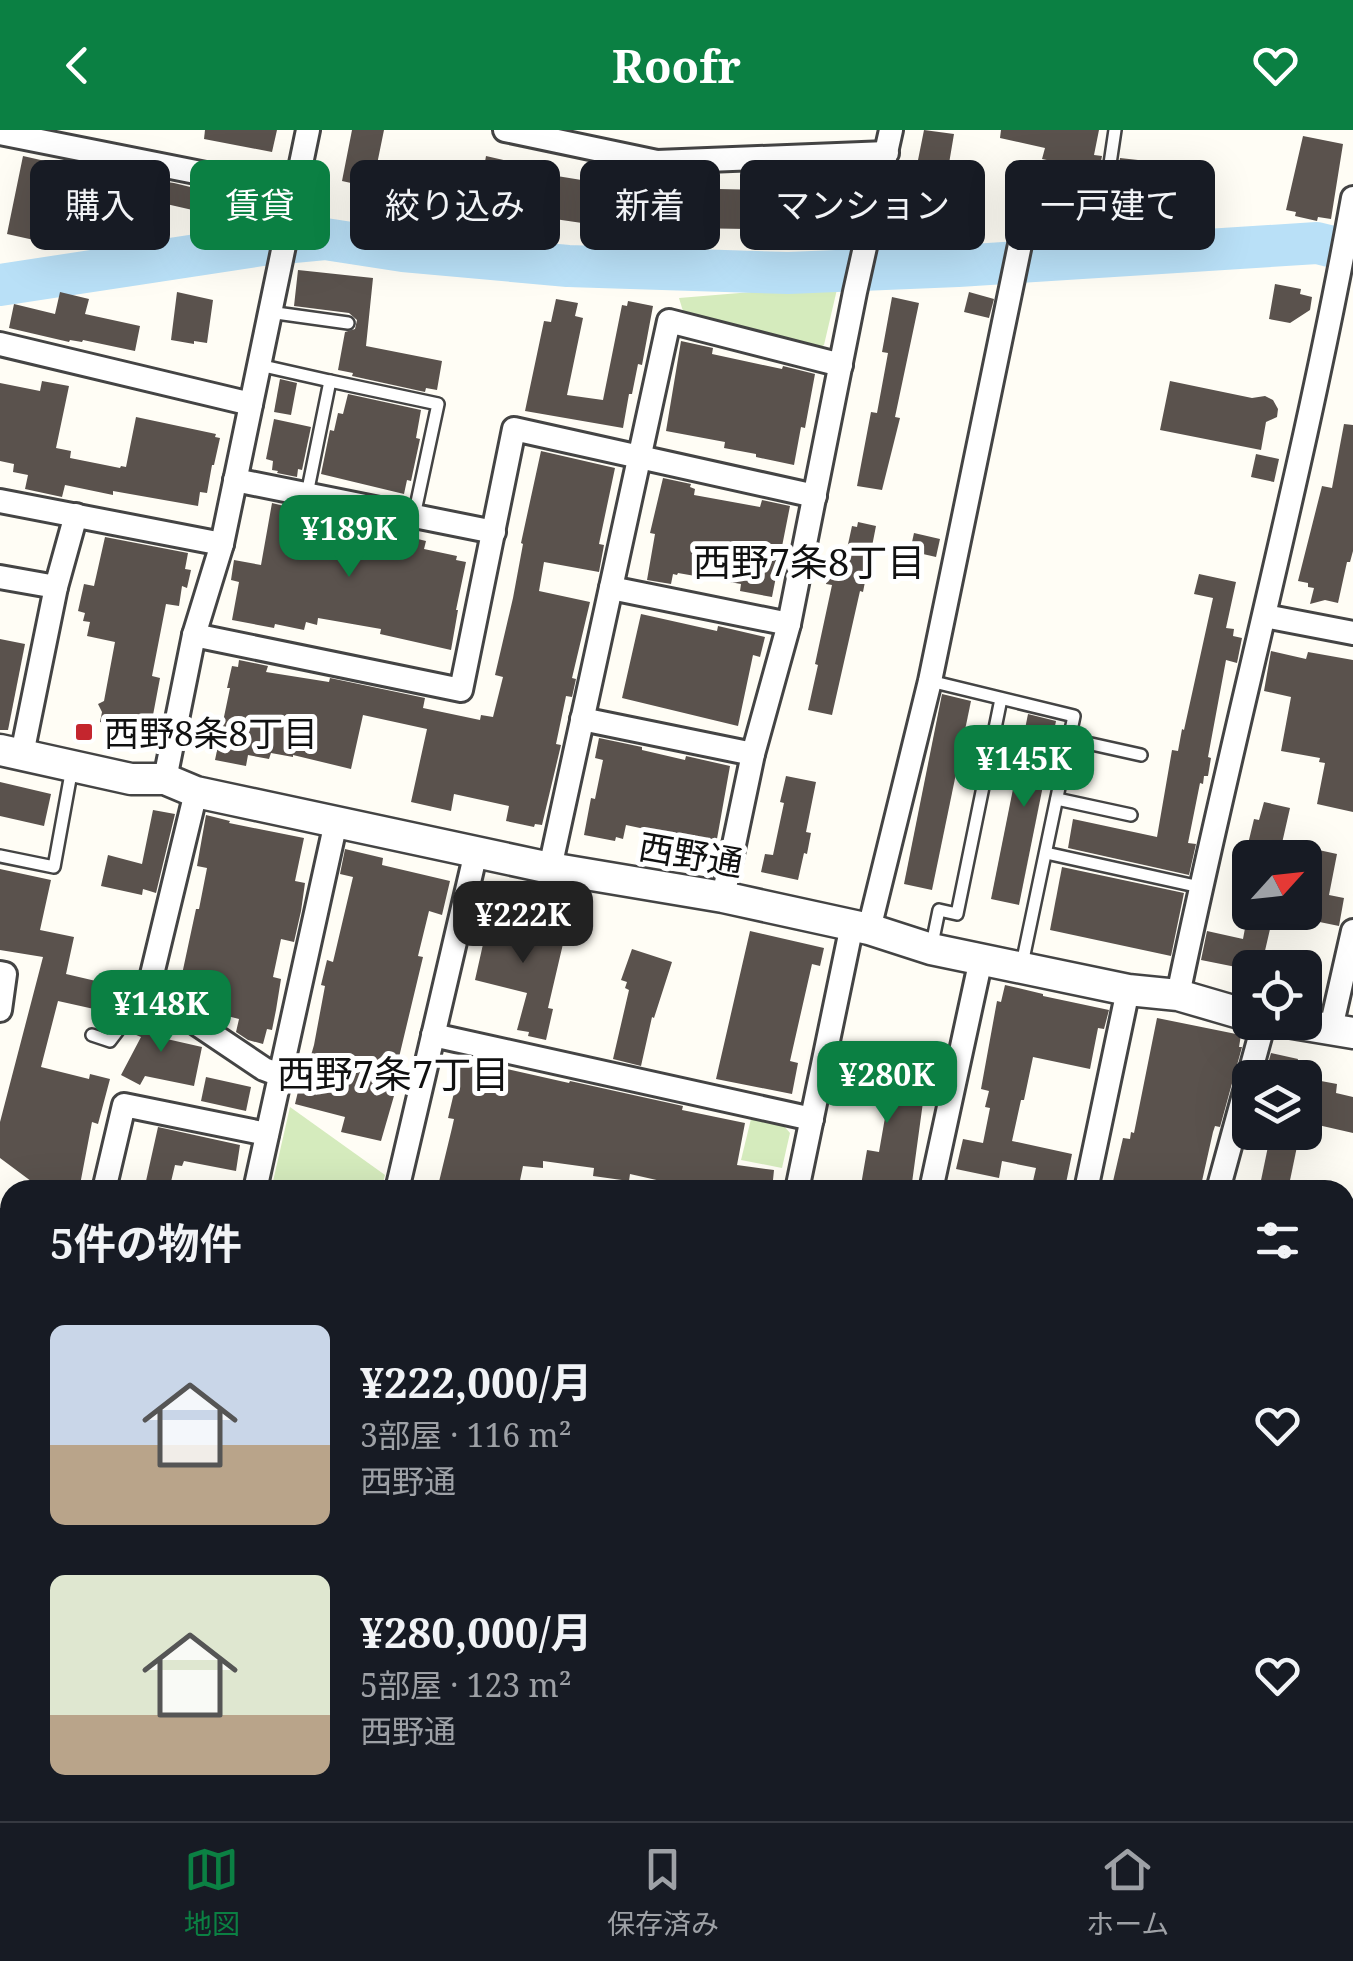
<!DOCTYPE html>
<html lang="ja">
<meta charset="utf-8">
<style>
:root{--surface:#171b24;--page:#242831;--text:#f1f3f6;--muted:#9ea1a6;--line:#363941;--accent:#0b8043}
body{margin:0;font-family:"Noto Serif","Noto Sans JP",serif;background:var(--page);color:var(--text);height:100vh;display:flex;flex-direction:column;font-size:38px;white-space:nowrap}
*{box-sizing:border-box;margin:0}
p{font-size:32px;color:var(--muted)}
.icon{flex:none;width:55px;height:55px;fill:none;stroke:currentColor;stroke-width:2;stroke-linecap:round;stroke-linejoin:round}
.map{position:relative;flex:1;overflow:hidden}
.drawer{position:absolute;left:0px;top:1050px;width:1355px;height:642px;display:flex;flex-direction:column;background:var(--surface);border-radius:30px 30px 0 0;box-shadow:0 10px 40px #0002}
.drawer>*{flex:none}
.hud{position:absolute;left:30px;top:30px;width:1295px;height:90px;display:flex;gap:20px}
.needle{width:65px;rotate:63deg}
.controls{position:absolute;left:1232px;top:710px;display:grid;gap:20px}
.controls a{display:grid;place-items:center;width:90px;height:90px;border-radius:15px;background:var(--surface);box-shadow:0 10px 40px #0002;font-size:50px}
.price{position:absolute;translate:-50% -85px;padding:0 22px;border-radius:20px;background:var(--accent);color:#fff;font-size:32px;line-height:65px;filter:drop-shadow(0 2px 5px #0008)}
.price::after{content:'';position:absolute;left:50%;top:60px;width:30px;height:22px;margin-left:-15px;background:inherit;clip-path:polygon(0 0,100% 0,50% 100%)}
.price.on{background:#222;color:#fff}
ul{padding:0;list-style:none}
li{display:flex;align-items:center;gap:30px;height:250px;padding:0 50px}
li span{display:grid;place-items:center;flex:none;width:280px;height:200px;border-radius:15px;color:#555}
li>.icon{margin-inline-start:auto}
span .icon{width:120px;height:120px;fill:#fffc;stroke-width:1}
li b{font-size:42px}
h2{display:flex;justify-content:space-between;align-items:center;height:120px;padding:0 50px;font-size:42px}
.chip{padding:0 35px;border-radius:15px;background:var(--surface);box-shadow:0 10px 40px #0002;font-size:35px;line-height:90px}
.chip.on{background:var(--accent);color:#fff}
header{display:flex;justify-content:space-between;align-items:center;height:130px;padding:0 50px;background:var(--accent);color:#fff;font-size:45px;font-weight:700}
.menu{display:flex;justify-content:space-around;align-items:center;height:140px;border-top:2px solid var(--line);background:var(--surface);font-size:28px;color:var(--muted)}
.menu a{display:grid;justify-items:center;gap:5px}
.menu .on{color:var(--accent)}
.map>svg:first-child{display:block}
.green{fill:#d5ebbd}
.lines{fill:none;stroke-linecap:round;stroke-linejoin:round}
.river{stroke:#b9e0f7;stroke-width:42}
.building{fill:#5a524d}
.service-casing{stroke:#444;stroke-width:16}
.minor-casing{stroke:#444;stroke-width:28}
.tertiary-casing{stroke:#444;stroke-width:35}
.path{stroke:#333;stroke-width:4;stroke-dasharray:10 5;stroke-linecap:butt}
.service{stroke:#fff;stroke-width:11}
.minor{stroke:#fff;stroke-width:22}
.tertiary{stroke:#fff;stroke-width:30}
.poi-dot{fill:#c4262e;stroke:#fff;stroke-width:4}
.labels{text-anchor:middle;dominant-baseline:central;stroke-width:10;stroke-linejoin:round;paint-order:stroke}
.poi-label{font-size:35px;fill:#111;stroke:#fff;text-anchor:start}
.street-label{font-size:35px;fill:#111;stroke:#fff}
.neighbourhood-label{font-size:38px;fill:#111;stroke:#fff}
</style>
<header><svg class="icon" aria-label="back" viewBox="0 0 24 24"><path d="M15 5l-7 7 7 7"/></svg>Roofr<svg class="icon" aria-label="heart" viewBox="0 0 24 24"><path d="M12 20l-8-8c-3-5 5-10 8-4 3-6 11-1 8 4z"/></svg></header>
<div class="map">
<svg width="1353" height="1691" viewBox="0 0 1353 1691">
<rect width="100%" height="100%" fill="#fffdf5"/>
<g class="green">
<polygon points="838,155 824,215 819,218 685,188 679,168"/>
<polygon points="290,977 385,1045 381,1060 271,1060"/>
<polygon points="751,989 784,996 790,1003 782,1038 741,1030"/>
</g>
<g class="lines">
<polyline class="river" points="0,155 262,115 325,109 403,121 568,136 788,143 958,136 1317,113 1353,122"/>
</g>
<g class="building">
<polygon points="205,0 277,0 272,22 204,9"/>
<polygon points="352,0 384,0 374,49 371,48 369,57 342,51"/>
<polygon points="924,0 954,4 943,69 940,68 935,96 908,91 909,85 907,85"/>
<polygon points="1001,0 1099,0 1094,25 1102,26 1099,41 1042,29 1045,18 1000,8"/>
<polygon points="1303,6 1343,14 1331,89 1318,87 1317,91 1295,86 1296,82 1286,80"/>
<polygon points="23,26 54,33 49,56 96,68 101,44 133,51 134,47 174,53 215,63 210,84 162,73 159,90 152,88 152,93 119,86 117,94 80,87 77,101 38,92 34,110 7,104"/>
<polygon points="486,26 557,42 557,46 612,55 612,53 661,64 661,61 718,62 718,59 802,61 801,96 748,95 748,99 621,97 621,99 583,91 582,93 548,88 547,93 526,89 529,72 525,71 525,69 480,61"/>
<polygon points="1120,28 1147,31 1140,87 1112,84"/>
<polygon points="298,140 373,148 366,216 442,231 437,260 426,258 425,262 352,246 353,243 338,240 345,202 355,199 357,190 349,183 294,176"/>
<polygon points="1275,154 1301,159 1300,164 1312,167 1310,180 1290,193 1269,189"/>
<polygon points="60,162 89,169 85,184 140,196 135,221 83,210 82,212 70,210 69,212 9,198 14,174 55,184"/>
<polygon points="177,162 213,170 207,213 194,211 194,214 171,210"/>
<polygon points="969,162 994,169 989,188 964,182"/>
<polygon points="892,167 919,173 895,287 900,288 882,360 857,356 871,282 877,283 888,223 882,222"/>
<polygon points="556,169 578,173 575,186 583,188 567,265 603,270 622,175 627,176 628,171 653,176 642,235 638,234 632,264 629,264 623,298 525,281 544,191 551,192"/>
<polygon points="681,211 713,218 712,224 782,239 783,236 815,244 805,298 801,297 794,335 756,327 756,324 724,318 725,312 666,301"/>
<polygon points="280,249 297,253 291,285 274,282"/>
<polygon points="42,251 69,256 56,318 71,321 70,328 120,338 121,336 126,337 136,287 216,304 215,307 220,308 214,335 212,335 207,363 200,362 198,376 113,361 113,365 65,355 62,367 25,359 28,345 13,342 14,334 0,331 0,253 40,261"/>
<polygon points="1170,251 1252,268 1265,266 1273,270 1278,279 1277,287 1266,292 1261,320 1160,300"/>
<polygon points="348,264 421,280 416,308 420,309 411,351 407,350 404,364 321,344 330,300 334,301 338,283 343,284"/>
<polygon points="274,289 311,297 302,340 298,339 297,347 277,343 278,341 272,340 273,331 266,329"/>
<polygon points="1344,294 1353,295 1353,421 1350,432 1347,432 1338,473 1325,470 1310,474 1314,458 1308,457 1308,453 1298,451 1322,356 1332,358"/>
<polygon points="541,321 615,338 599,414 604,415 599,442 544,432 539,461 590,472 572,548 576,549 572,567 566,566 556,614 561,615 542,695 535,694 534,697 506,691 509,676 454,664 451,681 411,672 427,599 363,585 351,639 293,625 293,627 271,623 269,629 248,625 246,636 215,630 230,558 227,558 232,536 238,537 239,530 268,536 266,542 329,552 330,548 425,568 423,578 480,590 481,585 493,587 503,547 495,545 513,468 523,414 521,413"/>
<polygon points="1256,324 1279,329 1274,352 1251,347"/>
<polygon points="663,348 691,354 690,357 695,359 694,365 760,377 762,370 790,376 772,467 740,461 741,454 678,443 677,445 673,444 671,454 647,450 655,404 650,403"/>
<polygon points="272,373 426,411 424,419 457,426 456,430 466,432 456,480 458,480 451,520 380,504 381,499 318,488 317,495 306,492 304,500 275,494 274,498 232,490 239,452 231,450 234,430 261,435"/>
<polygon points="858,392 876,396 863,462 860,461 832,585 808,580 818,535 815,534 832,455 826,454 832,425 845,428 852,396 857,397"/>
<polygon points="914,403 940,409 936,427 910,421"/>
<polygon points="105,407 188,423 185,439 191,440 187,458 182,456 179,476 166,474 152,546 160,548 150,601 123,597 115,602 110,594 100,592 102,582 98,574 104,571 115,512 87,506 90,492 83,491 85,483 78,481 84,454 94,456"/>
<polygon points="1199,444 1236,452 1226,498 1234,499 1233,506 1242,508 1237,533 1226,530 1208,627 1211,628 1208,646 1204,646 1203,654 1200,653 1188,713 1196,714 1189,745 1068,718 1073,689 1157,707 1172,620 1178,621 1182,599 1184,600 1213,468 1194,464"/>
<polygon points="641,484 717,501 718,496 765,507 760,527 753,525 738,596 622,568"/>
<polygon points="0,509 25,514 8,600 0,600"/>
<polygon points="1271,521 1306,529 1308,522 1353,530 1353,682 1317,674 1325,633 1319,632 1320,628 1281,621 1291,567 1264,561"/>
<polygon points="942,564 971,571 932,760 904,754"/>
<polygon points="1028,584 1056,591 1019,775 991,769"/>
<polygon points="599,608 642,617 642,620 685,630 686,626 730,636 715,720 686,714 687,708 626,695 623,709 616,707 615,711 584,705 591,668 595,669 603,630 595,628"/>
<polygon points="786,646 816,652 806,702 811,703 807,724 804,723 798,750 761,742 765,724 773,725 784,673 780,672"/>
<polygon points="0,652 51,664 44,696 0,686"/>
<polygon points="1264,672 1290,678 1280,722 1248,714 1254,689 1259,690"/>
<polygon points="153,680 175,684 156,763 143,759 142,765 101,756 108,725 142,734"/>
<polygon points="206,685 230,691 229,693 304,708 295,751 305,753 301,781 294,812 281,809 273,847 281,849 276,880 272,900 267,899 263,914 248,910 236,902 239,889 204,880 178,863 196,779 199,779 207,738 197,736"/>
<polygon points="1305,717 1337,724 1329,765 1344,768 1339,796 1305,789"/>
<polygon points="345,719 383,728 382,735 450,751 442,785 429,781 418,826 423,827 395,944 400,945 381,1011 341,1002 345,987 295,974 302,945 305,946 314,915 325,856 321,855 327,830 333,832 353,747 340,744"/>
<polygon points="1062,737 1184,763 1171,826 1050,800"/>
<polygon points="0,739 51,750 40,800 74,807 66,844 113,855 111,865 128,872 116,887 93,882 94,879 58,871 41,937 89,949 90,944 110,949 98,994 92,992 79,1060 43,1060 0,1028 0,992 43,827 0,820"/>
<polygon points="1248,782 1274,782 1261,838 1241,838 1201,830 1207,801 1243,809"/>
<polygon points="490,783 566,801 548,878 553,879 546,910 528,906 529,902 517,900 527,863 475,850"/>
<polygon points="750,801 824,818 820,836 812,834 790,931 798,933 792,964 716,949"/>
<polygon points="632,819 672,832 654,888 652,887 641,936 613,929 629,860 625,858 627,852 621,850"/>
<polygon points="1005,855 1043,864 1043,866 1109,880 1104,899 1098,898 1090,939 1033,927 1024,970 1021,970 1012,1011 1072,1024 1065,1058 1033,1051 1036,1038 1002,1031 999,1048 956,1039 963,1009 983,1013 990,978 985,977 989,961 981,959 997,871 1001,872"/>
<polygon points="145,880 166,891 158,907 202,917 194,956 145,946 140,955 121,945 141,907 129,902"/>
<polygon points="1157,888 1241,905 1239,917 1242,917 1220,997 1215,996 1213,1002 1200,1060 1111,1060 1123,1008 1130,1009 1131,1002 1134,1003"/>
<polygon points="1271,923 1298,929 1294,948 1264,948"/>
<polygon points="462,929 569,953 570,951 683,976 682,980 745,993 737,1035 774,1040 772,1060 721,1060 694,1054 692,1058 630,1044 629,1051 593,1046 594,1038 543,1031 543,1038 523,1036 518,1060 437,1060 452,998 454,989 448,988"/>
<polygon points="839,934 883,943 882,949 917,955 915,965 919,965 918,971 923,972 911,1060 892,1060 861,1055 867,1020 879,1022 887,976 833,964"/>
<polygon points="206,947 251,957 246,981 201,971"/>
<polygon points="1305,948 1337,954 1336,963 1353,967 1353,1003 1305,992"/>
<polygon points="158,997 240,1015 236,1041 184,1031 182,1036 175,1035 169,1060 144,1060"/>
<polygon points="1271,1002 1300,1002 1288,1060 1259,1060"/>
</g>
<g class="lines">
<g class="service-casing">
<g id="service">
<polyline points="1023,100 1038,82 1104,74 1115,0"/>
<polyline points="269,182 348,193"/>
<polyline points="259,235 330,251"/>
<polyline points="307,364 330,251 438,274 414,386"/>
<polyline points="930,551 1074,586 1022,834"/>
<polyline points="1069,609 1141,625"/>
<polyline points="1057,669 1131,685"/>
<polyline points="1046,723 1200,757"/>
<polyline points="0,726 54,737 72,638"/>
<polyline points="931,819 939,780 957,784 1001,569"/>
<polyline points="92,905 110,911 148,861"/>
<polyline points="91,1691 93,1682"/>
</g>
</g>
<g class="minor-casing">
<g id="minor">
<polyline points="505,0 657,32 887,23"/>
<polyline points="0,3 296,62"/>
<polyline points="0,214 251,274"/>
<polyline points="235,350 494,402"/>
<polyline points="0,371 222,414"/>
<polyline points="0,447 56,457"/>
<polyline points="611,458 789,494"/>
<polyline points="1265,486 1353,503"/>
<polyline points="194,505 461,560 514,299 815,366"/>
<polyline points="582,589 753,624"/>
<polyline points="22,624 56,457 76,385"/>
<polyline points="165,649 194,505 222,414 308,0"/>
<polyline points="196,662 148,861 264,939 280,945"/>
<polyline points="550,738 669,191 841,235"/>
<polyline points="723,767 753,624 789,494 855,162 891,0"/>
<polyline points="869,799 930,551 1023,100"/>
<polyline points="0,843 5,844 0,880"/>
<path d="M1178,865C1233,599 1305,336 1353,68"/>
<polyline points="1331,898 1353,801"/>
<polyline points="433,905 812,989"/>
<polyline points="104,1060 124,975 267,1004"/>
<polyline points="255,1060 336,692"/>
<polyline points="397,1060 476,722"/>
<polyline points="797,1060 852,795"/>
<polyline points="931,1060 981,829"/>
<polyline points="1086,1060 1128,860"/>
<polyline points="1218,1060 1264,892"/>
<polyline points="0,1092 10,1094"/>
<polyline points="1345,1205 1353,1206"/>
<polyline points="1345,1351 1353,1353"/>
<polyline points="0,1395 10,1397"/>
<polyline points="0,1471 10,1431"/>
<polyline points="1345,1513 1353,1515"/>
<polyline points="1345,1670 1353,1672"/>
<polyline points="337,1682 355,1691"/>
<polyline points="648,1682 666,1691"/>
<polyline points="246,1691 249,1682"/>
<polyline points="466,1691 469,1682"/>
<polyline points="779,1691 784,1682"/>
<polyline points="1184,1691 1186,1682"/>
</g>
</g>
<g class="tertiary-casing">
<g id="tertiary">
<polyline points="0,620 131,649 165,649 196,662 550,738 723,767 869,799 931,819 1128,860 1178,865 1250,886"/>
<polyline points="1287,892 1353,903"/>
</g>
</g>
<polyline class="path" points="1300,1691 1302,1682"/>
<use href="#service" class="service"/>
<use href="#minor" class="minor"/>
<use href="#tertiary" class="tertiary"/>
</g>
<rect class="poi-dot" x="74" y="592" width="20" height="20" rx="5"/>
<g class="labels">
<g class="poi-label">
<text x="104" y="602">西野8条8丁目</text>
</g>
<g class="street-label">
<text transform="translate(691 724) rotate(10)">西野通</text>
</g>
<g class="neighbourhood-label">
<text x="809" y="431">西野7条8丁目</text>
<text x="393" y="943">西野7条7丁目</text>
</g>
</g>
</svg>
<div class="controls">
<a><svg class="needle" viewBox="-14 -14 28 28"><path d="M0-13l5 13h-10z" fill="#e53935"/><path d="M0 13l5-13h-10z" fill="#9ea1a6"/></svg></a>
<a><svg class="icon" aria-label="locate" viewBox="0 0 24 24"><circle cx="12" cy="12" r="6"/><path d="M12 2v4M12 18v4M2 12h4M18 12h4"/></svg></a>
<a><svg class="icon" aria-label="layers" viewBox="0 0 24 24"><path d="M12 4l9 5-9 5-9-5zM3 14l9 5 9-5"/></svg></a>
</div>
<b class="price" style="left:349px;top:450px">¥189K</b>
<b class="price" style="left:1024px;top:680px">¥145K</b>
<b class="price on" style="left:523px;top:836px">¥222K</b>
<b class="price" style="left:161px;top:925px">¥148K</b>
<b class="price" style="left:887px;top:996px">¥280K</b>
<div class="hud">
<a class="chip">購入</a>
<a class="chip on">賃貸</a>
<a class="chip">絞り込み</a>
<a class="chip">新着</a>
<a class="chip">マンション</a>
<a class="chip">一戸建て</a>
</div>
<section class="drawer">
<h2>5件の物件<svg class="icon" aria-label="filters" viewBox="0 0 24 24"><path d="M4 7h16M4 17h16"/><circle cx="9" cy="7" r="2"/><circle cx="15" cy="17" r="2"/></svg></h2>
<ul>
<li><span style="background:linear-gradient(#c9d6e8 60%,#b9a48a 0)"><svg class="icon" aria-label="home" viewBox="0 0 24 24"><path d="M3 11l9-7 9 7M6 9v11h12V9"/></svg></span><div><b>¥222,000/月</b><p>3部屋 · 116 m²</p><p>西野通</p></div><svg class="icon" aria-label="heart" viewBox="0 0 24 24"><path d="M12 20l-8-8c-3-5 5-10 8-4 3-6 11-1 8 4z"/></svg></li>
<li><span style="background:linear-gradient(#dfe7d0 70%,#b9a48a 0)"><svg class="icon" aria-label="home" viewBox="0 0 24 24"><path d="M3 11l9-7 9 7M6 9v11h12V9"/></svg></span><div><b>¥280,000/月</b><p>5部屋 · 123 m²</p><p>西野通</p></div><svg class="icon" aria-label="heart" viewBox="0 0 24 24"><path d="M12 20l-8-8c-3-5 5-10 8-4 3-6 11-1 8 4z"/></svg></li>
</ul>
</section>
</div>
<nav class="menu">
<a class="on"><svg class="icon" aria-label="map" viewBox="0 0 24 24"><path d="M3 6l6-2 6 2 6-2v14l-6 2-6-2-6 2zM9 4v14M15 6v14"/></svg>地図</a>
<a><svg class="icon" aria-label="saved" viewBox="0 0 24 24"><path d="M7 4h10v16l-5-4-5 4z"/></svg>保存済み</a>
<a><svg class="icon" aria-label="home" viewBox="0 0 24 24"><path d="M3 11l9-7 9 7M6 9v11h12V9"/></svg>ホーム</a>
</nav>
